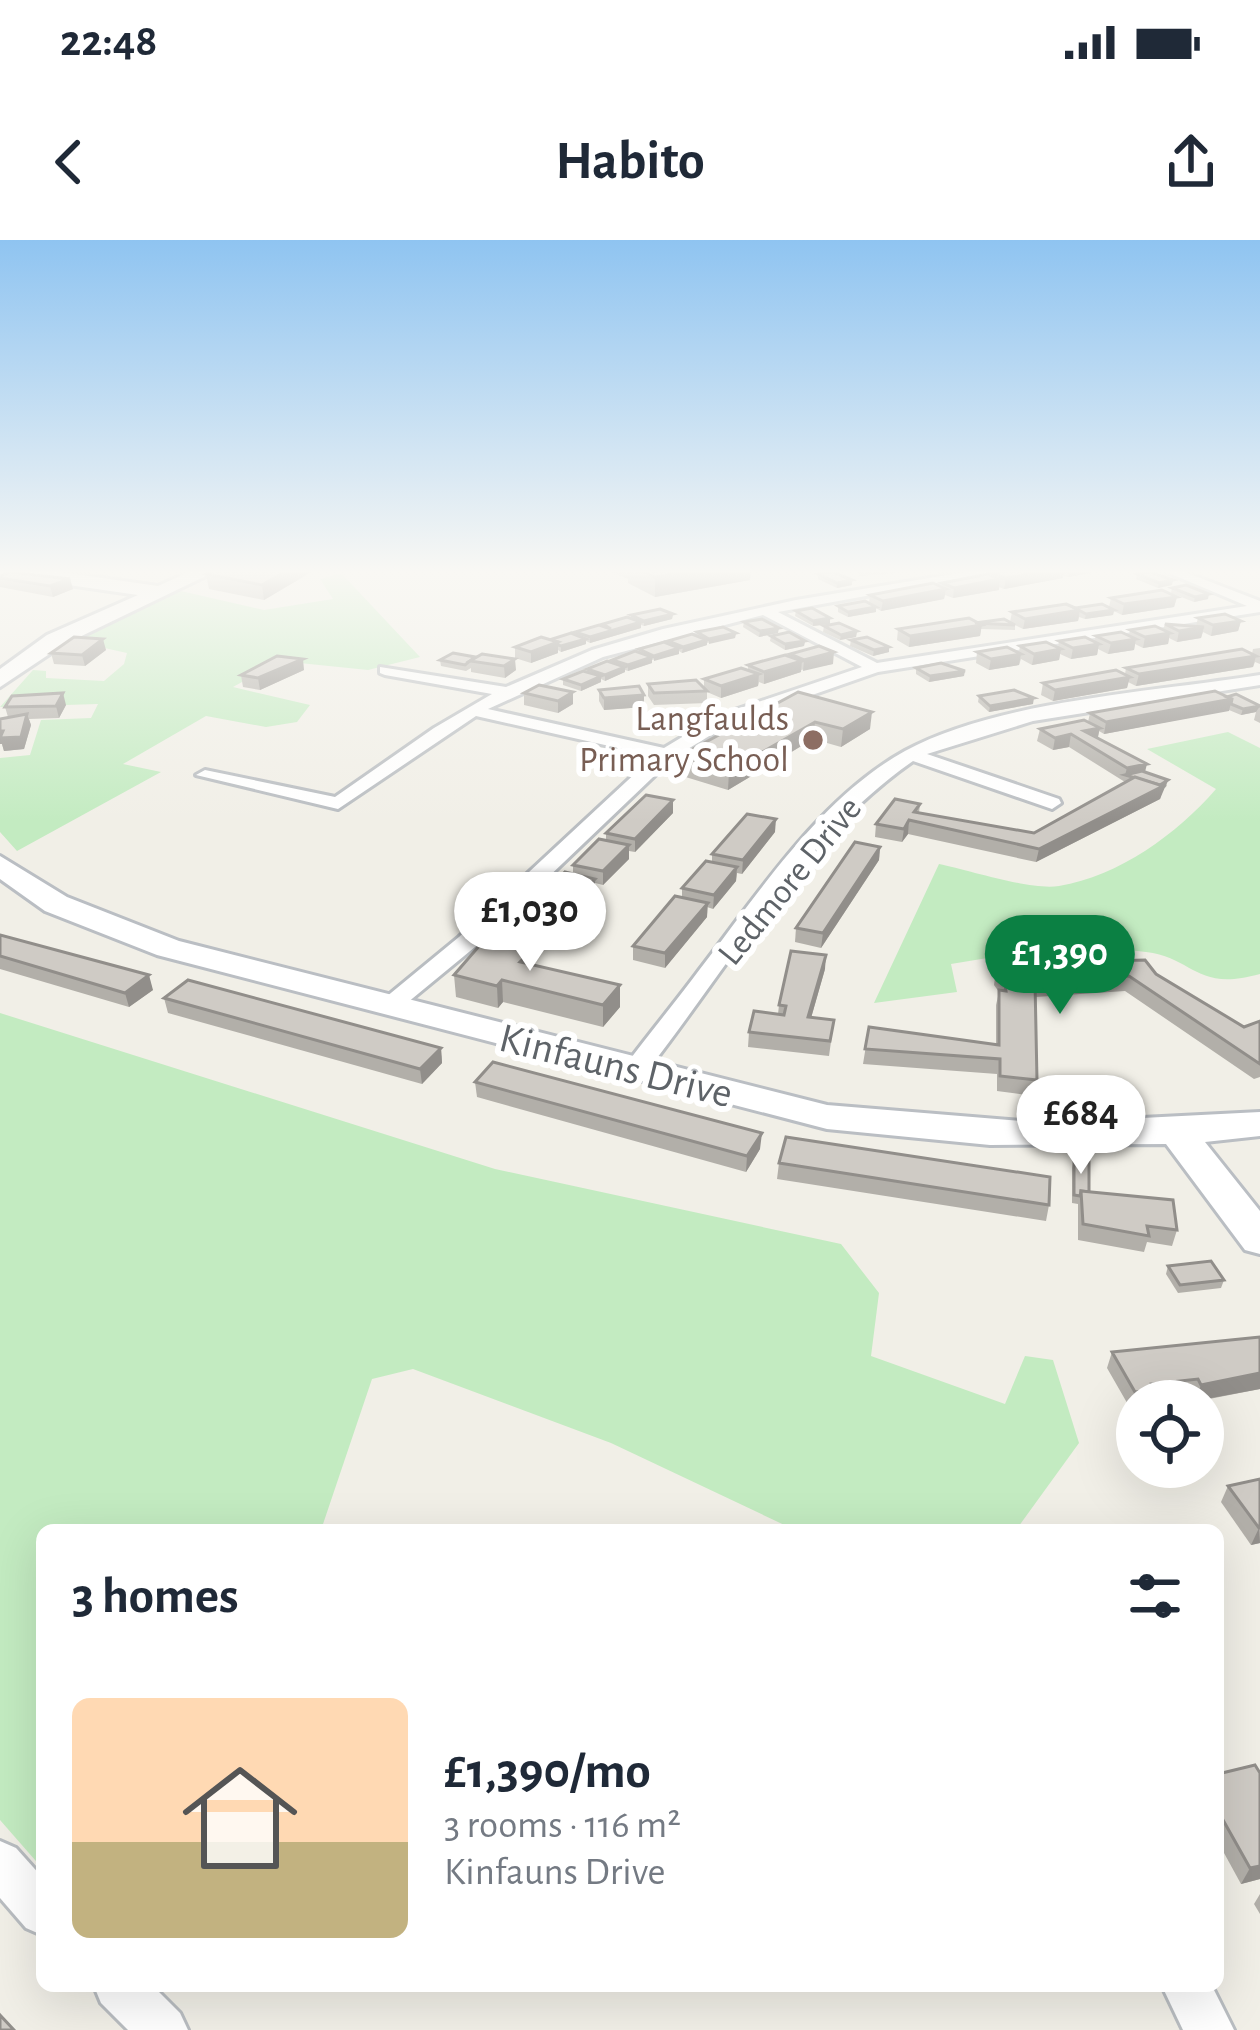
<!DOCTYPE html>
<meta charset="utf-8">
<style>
:root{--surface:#fff;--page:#f2f2f3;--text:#1f2937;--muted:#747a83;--line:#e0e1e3;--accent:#0b8043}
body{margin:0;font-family:"Alegreya Sans",sans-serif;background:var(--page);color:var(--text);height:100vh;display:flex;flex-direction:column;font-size:45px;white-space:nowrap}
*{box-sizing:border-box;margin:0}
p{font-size:39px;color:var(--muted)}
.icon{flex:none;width:66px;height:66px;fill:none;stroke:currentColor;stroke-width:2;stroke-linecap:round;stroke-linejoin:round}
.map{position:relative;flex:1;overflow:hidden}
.panel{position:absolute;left:36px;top:1284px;width:1188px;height:468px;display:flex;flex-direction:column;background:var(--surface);border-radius:18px;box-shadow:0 12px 48px #0002}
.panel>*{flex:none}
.fabs{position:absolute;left:1116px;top:1140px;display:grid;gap:24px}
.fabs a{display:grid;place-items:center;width:108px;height:108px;border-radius:50%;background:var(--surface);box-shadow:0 12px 48px #0002;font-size:60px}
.price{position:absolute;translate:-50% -102px;padding:0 27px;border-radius:42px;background:#fff;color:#222;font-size:39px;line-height:78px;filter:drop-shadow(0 3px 6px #0008)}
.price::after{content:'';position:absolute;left:50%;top:72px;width:36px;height:27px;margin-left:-18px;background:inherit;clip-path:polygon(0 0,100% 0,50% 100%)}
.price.active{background:var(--accent);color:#fff}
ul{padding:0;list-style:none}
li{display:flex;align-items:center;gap:36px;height:300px;padding:0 36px}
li+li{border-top:3px solid var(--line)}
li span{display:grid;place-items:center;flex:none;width:336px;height:240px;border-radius:18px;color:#555}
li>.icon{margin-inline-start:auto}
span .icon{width:144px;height:144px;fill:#fffc;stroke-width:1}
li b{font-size:51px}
h2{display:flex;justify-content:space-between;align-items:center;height:144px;padding:0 36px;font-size:51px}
.status{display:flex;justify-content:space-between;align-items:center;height:84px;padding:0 60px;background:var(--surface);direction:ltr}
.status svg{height:33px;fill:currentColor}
header{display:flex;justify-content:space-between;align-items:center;height:156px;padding:0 36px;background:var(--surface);font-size:54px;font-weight:700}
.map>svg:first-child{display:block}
.green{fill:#c3ebc1}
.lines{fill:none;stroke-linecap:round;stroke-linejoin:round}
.street-casing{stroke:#b9bdc1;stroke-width:6}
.secondary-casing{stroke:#babec3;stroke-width:6}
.street{fill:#fff;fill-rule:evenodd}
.secondary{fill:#fff;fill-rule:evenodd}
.wall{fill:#b2afa9}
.shaded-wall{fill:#918e8a}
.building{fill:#cfcbc5;stroke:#918e8a;stroke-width:3}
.education-dot{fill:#8d6e63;stroke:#fff;stroke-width:4.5}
.labels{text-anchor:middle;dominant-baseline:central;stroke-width:12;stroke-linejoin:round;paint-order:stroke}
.far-education-label{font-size:36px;fill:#785e54;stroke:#fff;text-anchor:end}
.far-street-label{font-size:36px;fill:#5e6368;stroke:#fff}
.street-label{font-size:42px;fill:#5e6368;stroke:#fff}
</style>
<div class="status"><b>22:48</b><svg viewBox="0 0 49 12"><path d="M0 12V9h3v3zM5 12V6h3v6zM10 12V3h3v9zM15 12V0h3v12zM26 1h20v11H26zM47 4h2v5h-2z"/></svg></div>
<header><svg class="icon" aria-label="back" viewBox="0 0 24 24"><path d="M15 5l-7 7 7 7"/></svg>Habito<svg class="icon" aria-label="share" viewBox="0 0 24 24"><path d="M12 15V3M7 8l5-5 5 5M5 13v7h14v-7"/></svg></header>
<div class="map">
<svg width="1260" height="1790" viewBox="0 0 1260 1790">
<rect width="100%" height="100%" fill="#f1efe7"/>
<g class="green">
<polygon points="341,333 420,417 368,430 280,421 233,447 310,465 297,482 266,487 206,476 123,524 161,532 17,611 0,592 0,518 30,515 41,480 91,478 98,464 0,467 33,430 46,431 46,438 104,441 124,424 127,413 73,401 181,351 264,370 333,359 320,339"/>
<path d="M1228,492L1260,508V734C1195,752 1195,718 1146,712C1080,703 1015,713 951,724L957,752L874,763L939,624C969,630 1032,651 1059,646C1119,636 1177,594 1216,549L1147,509Z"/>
<polygon points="0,773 495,929 841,1004 879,1053 871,1116 1005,1164 1025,1116 1053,1120 1079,1203 1016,1290 795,1290 611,1203 413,1129 372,1139 321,1290 42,1290 42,1628 0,1580"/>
</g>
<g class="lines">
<g class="street-casing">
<g id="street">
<path d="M972,331H1003L778,372L877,423L1247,366L1164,331H1182L1260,361V372L878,432L729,484L673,518L475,707L396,772H380L376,767L380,762L459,697L654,516L476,476L338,569L196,535L205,530L335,557L434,488L492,454L385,435L380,433V427L506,447L592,410L663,389L796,360ZM763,375L862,427L717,476L664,508L488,469L603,417Z"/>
<path d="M1260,435V445L1033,481L927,514L1059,559L1061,563L1052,569L913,521C800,600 728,728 644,835L635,838L622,830C647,796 675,763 700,729C758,654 820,558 905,511C999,460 1154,452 1260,435Z"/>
<polygon points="0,1601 16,1608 42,1637 42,1695 26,1688 0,1658"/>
<polygon points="94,1746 153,1746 180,1773 188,1790 128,1790 101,1763"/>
<polygon points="1162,1746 1212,1746 1234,1790 1183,1790"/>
</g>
</g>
<g class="secondary-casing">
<g id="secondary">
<polygon points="54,331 158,346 191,331 216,331 63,405 0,447 0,429 47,395 138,355 48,342 0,344 0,332"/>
<polygon points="0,616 67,657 179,701 827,865 1044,883 1260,872 1260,896 1205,902 1260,971 1260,1014 1245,1010 1166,904 990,905 827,889 157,715 45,671 0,639"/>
</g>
</g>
<use href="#street" class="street"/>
<use href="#secondary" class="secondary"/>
</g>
<g class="wall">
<polygon points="313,331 264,360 209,349 206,334"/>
<polygon points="609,331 751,331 750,340 655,357 628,343 628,339"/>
<polygon points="859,331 923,331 859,336"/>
<polygon points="1003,331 1092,331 1091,333 1068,337 1063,336 1063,338 1004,349 999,347 999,350 953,358 945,355 944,359 881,371 876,368 876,372 848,377 838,372 838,366 869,363 870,355 942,347 942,343 992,336 992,333"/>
<polygon points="818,334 852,345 837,348 818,339"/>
<polygon points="1137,334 1172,345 1158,348 1136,339"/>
<polygon points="0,336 70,339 73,349 53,357 0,347"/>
<polygon points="1172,348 1208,359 1194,362 1171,353"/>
<polygon points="1177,357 1174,367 1122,375 1114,371 1113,375 1085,379 1079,377 1078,381 1023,389 1015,385 1015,390 981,389 980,396 909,407 897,400 898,389 1010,382 1012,372 1109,367 1111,358"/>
<polygon points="796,371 830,378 830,384 813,386 795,376"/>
<polygon points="673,374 672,379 644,386 641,385 641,388 590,403 586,401 586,404 561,412 558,410 558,413 531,423 515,418 515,407 575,395 575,392 603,386 603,384 631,378 631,375"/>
<polygon points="1198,378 1241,381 1238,391 1211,396 1203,392 1201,398 1177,402 1169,398 1168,404 1143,408 1135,404 1134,410 1108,414 1098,409 1097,415 1071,419 1060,414 1059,420 1032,425 1021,419 1019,425 989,430 976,423 977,412 1019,413 1020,406 1058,408 1059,401 1094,402 1096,396 1129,396 1130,390 1163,390 1165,384 1196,386"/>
<polygon points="744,382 778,393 759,397 743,387"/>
<polygon points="824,386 857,391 856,397 840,400 823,392"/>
<polygon points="697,392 736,393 735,398 707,403 707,405 682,413 679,411 679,414 652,420 652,423 628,431 625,430 625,432 605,441 601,439 601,442 581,451 563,445 563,439 587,432 587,429 612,422 612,420 639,413 639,409 668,404 668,401 697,396"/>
<polygon points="771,396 805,401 804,406 785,410 770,401"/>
<polygon points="851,400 889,412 873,416 850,406"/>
<polygon points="1260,408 1260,424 1255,422 1253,427 1136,446 1128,442 1127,448 1053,461 1041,455 1043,443 1125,434 1126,428 1252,414 1253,409"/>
<polygon points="106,410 85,426 54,424 51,413"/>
<polygon points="790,414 833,424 801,430 801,432 764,444 759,442 758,446 721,458 707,452 707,463 654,465 648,456 648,444 704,448 704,439 748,430 748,425 789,416"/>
<polygon points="475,417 516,430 505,438 471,432 471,428 466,431 441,426 440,420"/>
<polygon points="916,428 964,436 929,442 916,434"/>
<polygon points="304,430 260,450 243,447 241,435"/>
<polygon points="599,450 644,467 604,470 599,461"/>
<polygon points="573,452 573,464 558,473 524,465 524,453"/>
<polygon points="798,452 870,489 841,507 813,499 728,550 679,535 680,516"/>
<polygon points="979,456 1033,464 989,472 978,462"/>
<polygon points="1227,457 1260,466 1260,483 1254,480 1256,472 1241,475 1229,470 1104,494 1099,491 1098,498 1145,532 1168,540 1166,547 1163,549 1160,559 1036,622 908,594 902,602 875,597 876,584 920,564 919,573 1034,593 1125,542 1069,507 1053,510 1037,501 1040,489 1088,482 1090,473"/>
<polygon points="66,465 59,478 29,479 31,485 24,509 4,511 2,504 0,504 0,479 8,477 5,467"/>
<polygon points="673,560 673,573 635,612 629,611 629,619 603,645 595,643 595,653 548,701 518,694 517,680 573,634 573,625 606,601 606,593"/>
<polygon points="775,592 742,634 737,633 736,641 713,669 707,667 707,677 665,728 633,720 633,706 682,657 682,648 712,622 712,614"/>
<polygon points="880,607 879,620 821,708 795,702 796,688"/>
<polygon points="0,695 153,750 129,767 0,729"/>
<polygon points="532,710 533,725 620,745 620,767 603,787 503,762 498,768 456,757 454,735"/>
<polygon points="1032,723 1156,734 1244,787 1260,781 1260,837 1254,839 1125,751 1036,757 1037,840 1034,856 997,851 997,834 863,824 869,787 996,805 996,765 999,752 994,745 996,730 1032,727"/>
<polygon points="825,729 811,778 834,780 829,816 748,807 749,792 778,774 779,765"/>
<polygon points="164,758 441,808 442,823 422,844 168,773"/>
<polygon points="475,842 760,909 746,932 477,857"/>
<polygon points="1074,920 1089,952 1177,990 1172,1006 1147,1002 1144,1012 1078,1000 1078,964 1072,963 1072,928"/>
<polygon points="779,923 1049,965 1046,981 777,939"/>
<polygon points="1168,1026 1224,1040 1221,1048 1178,1053 1166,1034"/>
<polygon points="1112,1112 1260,1149 1199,1161 1195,1161 1192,1155 1152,1161 1137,1161 1137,1168 1130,1168 1107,1128"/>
<polygon points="1260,1239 1260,1303 1251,1305 1221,1262 1228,1246"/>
<polygon points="1260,1533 1260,1639 1241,1644 1218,1602 1218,1534"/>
<polygon points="1260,1654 1260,1674 1254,1664"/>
</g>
<g class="shaded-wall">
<polygon points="286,331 313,331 264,360 262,345"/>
<polygon points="690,331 751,331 750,340 655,357 655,337"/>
<polygon points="1046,331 1064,331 1063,338 1004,349 1006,338"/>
<polygon points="1075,331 1092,331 1091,333 1068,337 1069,332"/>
<polygon points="70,339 73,349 53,357 50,346"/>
<polygon points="1000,339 999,350 953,358 954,348"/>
<polygon points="852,340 852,345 837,348 837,343"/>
<polygon points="1173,340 1172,345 1158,348 1159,343"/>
<polygon points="946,349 944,359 881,371 883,361"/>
<polygon points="1209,354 1208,359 1194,362 1195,357"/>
<polygon points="1177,357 1174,367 1122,375 1124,364"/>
<polygon points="876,367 876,372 848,377 848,372"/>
<polygon points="1080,370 1078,381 1023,389 1025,379"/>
<polygon points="1114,370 1113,375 1085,379 1086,374"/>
<polygon points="673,374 672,379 644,386 644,381"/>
<polygon points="830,378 830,384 813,386 813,381"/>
<polygon points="1241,381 1238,391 1211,396 1213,385"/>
<polygon points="641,382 641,388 590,403 590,397"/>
<polygon points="982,385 980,396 909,407 910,396"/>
<polygon points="1204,387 1201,398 1177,402 1179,391"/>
<polygon points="779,388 778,393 759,397 760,391"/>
<polygon points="857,391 856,397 840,400 841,395"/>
<polygon points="736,393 735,398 709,404 709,399"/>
<polygon points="1170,393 1168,404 1143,408 1145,397"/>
<polygon points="103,399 106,410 85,426 82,415"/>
<polygon points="586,399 586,404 561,412 561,406"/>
<polygon points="1136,399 1134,410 1108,414 1111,403"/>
<polygon points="707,400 707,405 682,413 683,407"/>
<polygon points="805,401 804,406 785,410 785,404"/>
<polygon points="558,402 558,413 531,423 531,412"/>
<polygon points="1099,404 1097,415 1071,419 1073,408"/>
<polygon points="889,407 889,412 873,416 874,410"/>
<polygon points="679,408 679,414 654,421 654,416"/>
<polygon points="1061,409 1059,420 1032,425 1034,414"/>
<polygon points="834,412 833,424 803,431 804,420"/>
<polygon points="1021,414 1019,425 989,430 991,419"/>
<polygon points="1256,416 1253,427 1136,446 1139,434"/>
<polygon points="652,417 652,423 628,431 628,425"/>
<polygon points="303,419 304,430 260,450 258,438"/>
<polygon points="515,419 516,430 505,438 504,426"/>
<polygon points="802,421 801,432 764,444 764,432"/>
<polygon points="625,427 625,432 605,441 605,435"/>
<polygon points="965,431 964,436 929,442 930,436"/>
<polygon points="759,434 758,446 721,458 721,446"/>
<polygon points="601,436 601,442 581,451 581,445"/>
<polygon points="1130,437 1127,448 1053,461 1055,450"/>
<polygon points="573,452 573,464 558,473 558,461"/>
<polygon points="63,453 66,465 59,478 56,466"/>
<polygon points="644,455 644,467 604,470 604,458"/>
<polygon points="1034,458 1033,464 989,472 990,466"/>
<polygon points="1232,459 1229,471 1104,494 1106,482"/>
<polygon points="1260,466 1256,472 1241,475 1243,469"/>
<polygon points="872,472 870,489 841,507 843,489"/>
<polygon points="27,474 31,485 24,509 4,511 2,504 0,504 0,491"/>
<polygon points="815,482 813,499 728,550 729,531"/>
<polygon points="1100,488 1097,500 1084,491"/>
<polygon points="1071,494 1069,507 1053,510 1055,498"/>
<polygon points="1147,524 1144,536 1125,535 1127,528"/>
<polygon points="1168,540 1160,559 1036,622 1039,609"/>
<polygon points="673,560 673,573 635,612 635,599"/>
<polygon points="776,579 775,592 742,634 743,620"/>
<polygon points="909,580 908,594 902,602 904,589"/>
<polygon points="629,605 629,619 603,645 603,631"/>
<polygon points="880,607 879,620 821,708 823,693"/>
<polygon points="737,627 736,641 713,669 714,655"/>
<polygon points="595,639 595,653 548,701 547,687"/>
<polygon points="708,663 707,677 665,728 665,713"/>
<polygon points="532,710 533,731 520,722"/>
<polygon points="826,715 825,729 807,792 808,777"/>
<polygon points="149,735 153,750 129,767 125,753"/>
<polygon points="502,740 503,762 498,768 497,746"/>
<polygon points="620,745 620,767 603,787 603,765"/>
<polygon points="441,808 442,823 422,844 420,829"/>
<polygon points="762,893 760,909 746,932 747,916"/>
<polygon points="1260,1133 1260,1149 1195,1161 1201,1145"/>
<polygon points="1259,1288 1260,1303 1251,1305"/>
<polygon points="1260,1626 1260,1639 1241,1644 1250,1628"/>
</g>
<g class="building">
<polygon points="213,331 286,331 262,345 206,334"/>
<polygon points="643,331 690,331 655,337"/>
<polygon points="1003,331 1046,331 1006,338 992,333"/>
<polygon points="10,332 70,339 50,346 0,338 0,336"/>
<polygon points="833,332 852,340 837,343 818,334"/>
<polygon points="1150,332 1173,340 1159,343 1137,334"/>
<polygon points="988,334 1000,339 954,348 942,343"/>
<polygon points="933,343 946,349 883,361 870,355"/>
<polygon points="1186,345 1209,354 1195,357 1172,348"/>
<polygon points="1162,350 1177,357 1124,364 1111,358"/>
<polygon points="865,361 876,367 848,372 838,366"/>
<polygon points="1066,364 1080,370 1025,379 1012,372"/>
<polygon points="1102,364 1114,370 1086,374 1075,368"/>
<polygon points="812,368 830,378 813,381 796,371"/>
<polygon points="660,369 673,374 644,381 631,375"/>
<polygon points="1225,374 1241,381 1213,385 1198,378"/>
<polygon points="627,377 641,382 590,397 575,392 599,385 611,389 603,384"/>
<polygon points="969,378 982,385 910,396 898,389"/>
<polygon points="762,379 779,388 760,391 744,382"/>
<polygon points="1004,379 1015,385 975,383"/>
<polygon points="839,383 857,391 841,395 824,386"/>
<polygon points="1165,384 1204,387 1179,391"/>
<polygon points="1155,386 1170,393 1145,397 1130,390"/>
<polygon points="723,387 736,393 709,399 697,392"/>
<polygon points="789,392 805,401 785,404 771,396"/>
<polygon points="1121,392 1136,399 1111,403 1096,396"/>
<polygon points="571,393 586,399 561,406 558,405 558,402 549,400"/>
<polygon points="692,394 707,400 683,407 668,401"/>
<polygon points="74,397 103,399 82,415 51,413"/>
<polygon points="541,397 558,402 531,412 515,407"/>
<polygon points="867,397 889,407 874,410 851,400"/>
<polygon points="1085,397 1099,404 1073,408 1059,401"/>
<polygon points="664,402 679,408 654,416 639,409"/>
<polygon points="1046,402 1061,409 1034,414 1020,406"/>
<polygon points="819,406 834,412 804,420 790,414"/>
<polygon points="1007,407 1021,414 991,419 977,412"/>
<polygon points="1242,409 1256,416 1139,434 1126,428"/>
<polygon points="635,411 652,417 628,425 612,420"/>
<polygon points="453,413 475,417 465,425 440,420"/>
<polygon points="482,414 515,419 504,426 470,421"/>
<polygon points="785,415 802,421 764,432 748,425"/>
<polygon points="277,416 303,419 258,438 241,435"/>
<polygon points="607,421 625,427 605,435 587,429"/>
<polygon points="941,423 965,431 930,436 916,428"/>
<polygon points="741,428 759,434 721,446 704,439"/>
<polygon points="1116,430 1130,437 1055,450 1043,443"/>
<polygon points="583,431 601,436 581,445 563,439"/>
<polygon points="696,440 707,451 654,453 648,444"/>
<polygon points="539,445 573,452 558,461 524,453"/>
<polygon points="639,446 644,455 604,458 599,450"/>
<polygon points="1014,450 1034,458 990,466 979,456"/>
<polygon points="1215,451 1232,459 1106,482 1090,473"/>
<polygon points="798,452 872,472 843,489 815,482 729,531 680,516"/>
<polygon points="63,453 56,466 5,467 12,456"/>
<polygon points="1236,454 1260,466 1243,469 1231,464 1232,459 1227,457"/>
<polygon points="27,474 21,497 0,498 3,491 0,491 0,479"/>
<polygon points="1084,480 1100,488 1084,491 1147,524 1127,528 1071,494 1055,498 1040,489"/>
<polygon points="1142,531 1168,540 1160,545 1125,535"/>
<polygon points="1135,537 1163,546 1039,609 909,580 904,589 876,584 895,559 920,564 914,572 1034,593"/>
<polygon points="646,555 673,560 635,599 606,593"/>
<polygon points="747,574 776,579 743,620 712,614"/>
<polygon points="599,599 629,605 603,631 573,625"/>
<polygon points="855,602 880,607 823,693 796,688"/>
<polygon points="706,621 737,627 714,655 682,648"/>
<polygon points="565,632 595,639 547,687 517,680"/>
<polygon points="675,656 708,663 665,713 633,706"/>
<polygon points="0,695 149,735 125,753 0,716"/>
<polygon points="493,700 532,710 520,722 620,745 603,765 502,740 497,746 454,735 480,705"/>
<polygon points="791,711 826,715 808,777 834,780 830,801 749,792 754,771 784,775 786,766 779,765"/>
<polygon points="1145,720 1156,734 1244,787 1260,781 1260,824 1129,736 1035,742 1037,840 1000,836 1000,819 865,809 869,787 999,805 999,750 1006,751 1005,744 996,730 1035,727 1032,723"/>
<polygon points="188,740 441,808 420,829 164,758"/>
<polygon points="493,822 762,893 747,916 475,842"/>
<polygon points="786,897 1050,937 1049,965 779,923"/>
<polygon points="1074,920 1089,922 1089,952 1081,951 1080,956 1074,955"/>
<polygon points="1081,951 1173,960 1177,990 1147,986 1149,996 1083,984"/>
<polygon points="1211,1021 1224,1040 1180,1045 1168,1026"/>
<polygon points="1260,1097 1260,1133 1201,1145 1198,1139 1152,1144 1156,1149 1135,1152 1112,1112"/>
<polygon points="1260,1239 1260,1288 1259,1288 1228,1246"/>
<polygon points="1255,1525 1260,1533 1260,1626 1250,1628 1218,1571 1218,1534"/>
<polygon points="0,1775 14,1790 0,1790"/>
</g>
<linearGradient id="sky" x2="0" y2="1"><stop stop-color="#8fc4f1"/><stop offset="0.57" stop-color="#f9f8f4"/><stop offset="1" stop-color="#f9f8f4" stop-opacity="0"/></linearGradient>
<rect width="1260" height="582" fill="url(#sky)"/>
<circle class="education-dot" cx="813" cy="500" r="12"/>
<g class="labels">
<g class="far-education-label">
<text x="789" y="479">Langfaulds<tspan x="789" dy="41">Primary School</tspan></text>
</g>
<g class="far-street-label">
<text transform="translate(790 641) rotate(-51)">Ledmore Drive</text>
</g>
<g class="street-label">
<text transform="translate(616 826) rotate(14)">Kinfauns Drive</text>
</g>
</g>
</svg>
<div class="fabs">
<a><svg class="icon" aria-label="locate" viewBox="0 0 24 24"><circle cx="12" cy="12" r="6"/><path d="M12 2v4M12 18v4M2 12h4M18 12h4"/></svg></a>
</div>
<b class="price" style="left:530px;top:734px">£1,030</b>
<b class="price active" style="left:1060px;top:777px">£1,390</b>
<b class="price" style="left:1081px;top:937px">£684</b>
<section class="panel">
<h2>3 homes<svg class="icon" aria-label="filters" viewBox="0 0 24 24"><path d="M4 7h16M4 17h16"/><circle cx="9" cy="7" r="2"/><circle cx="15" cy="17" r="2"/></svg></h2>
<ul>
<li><span style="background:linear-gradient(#ffd9b3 60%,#c2b280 0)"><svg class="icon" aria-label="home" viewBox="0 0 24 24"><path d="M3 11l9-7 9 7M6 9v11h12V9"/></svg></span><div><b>£1,390/mo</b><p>3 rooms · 116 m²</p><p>Kinfauns Drive</p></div></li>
</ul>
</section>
</div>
